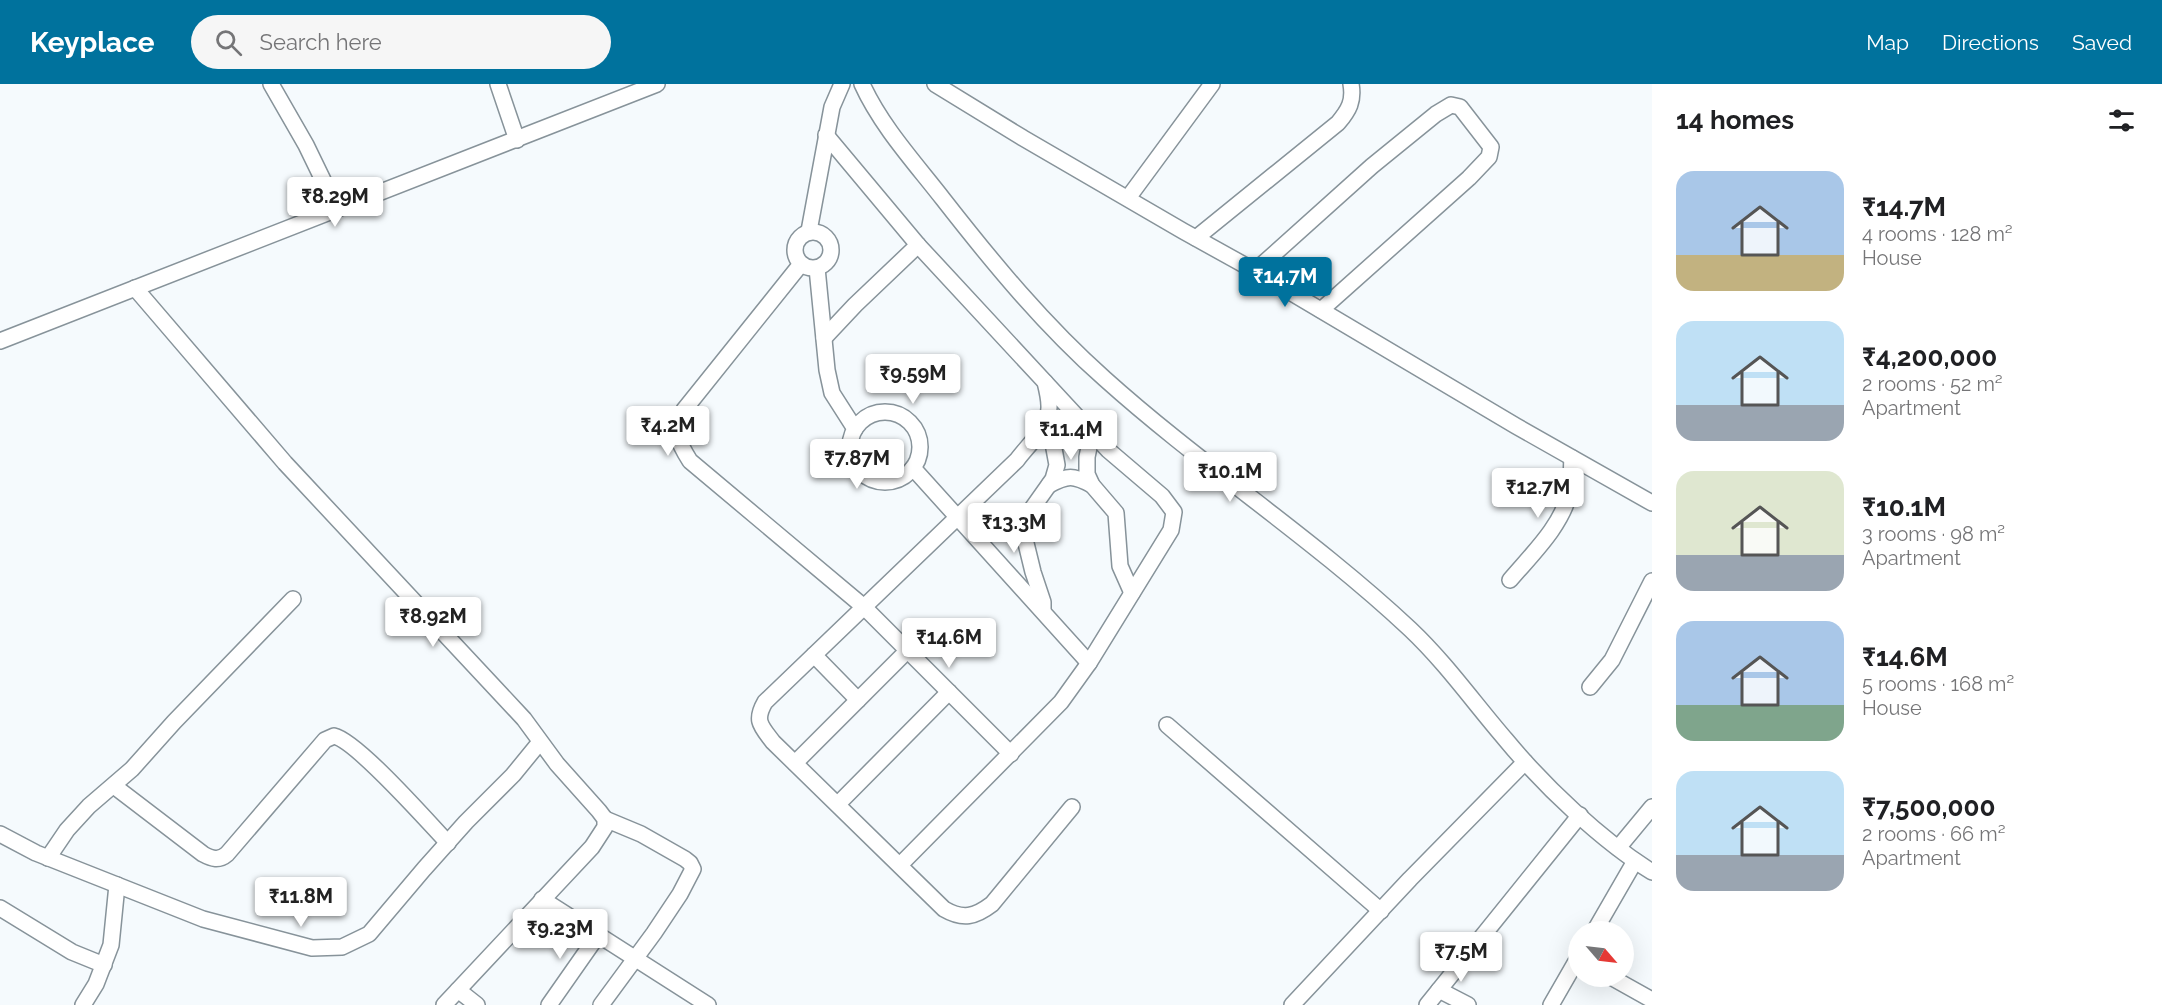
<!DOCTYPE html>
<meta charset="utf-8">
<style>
:root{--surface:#fff;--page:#f6f6f6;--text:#202124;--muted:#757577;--accent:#00729d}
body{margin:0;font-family:Raleway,sans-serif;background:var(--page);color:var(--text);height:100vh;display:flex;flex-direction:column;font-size:22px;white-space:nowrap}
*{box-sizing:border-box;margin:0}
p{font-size:20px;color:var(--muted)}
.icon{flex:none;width:33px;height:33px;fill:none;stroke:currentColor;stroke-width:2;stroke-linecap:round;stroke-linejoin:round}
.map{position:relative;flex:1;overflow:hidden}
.panel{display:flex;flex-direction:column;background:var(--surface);width:510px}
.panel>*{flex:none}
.needle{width:39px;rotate:118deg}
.buttons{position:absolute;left:1568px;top:837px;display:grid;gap:12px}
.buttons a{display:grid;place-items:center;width:66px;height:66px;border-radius:50%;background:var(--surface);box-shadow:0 6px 24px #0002;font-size:30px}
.price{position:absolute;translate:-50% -51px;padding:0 14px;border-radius:6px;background:#fff;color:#222;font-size:20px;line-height:39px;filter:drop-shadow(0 2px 3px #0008)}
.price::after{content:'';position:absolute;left:50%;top:36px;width:18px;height:14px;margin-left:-9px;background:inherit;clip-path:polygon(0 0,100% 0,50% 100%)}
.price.current{background:var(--accent);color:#fff}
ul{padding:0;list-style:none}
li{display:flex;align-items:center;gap:18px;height:150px;padding:0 24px}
li span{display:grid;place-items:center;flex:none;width:168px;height:120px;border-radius:18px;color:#555}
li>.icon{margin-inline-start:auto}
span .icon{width:72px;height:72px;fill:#fffc;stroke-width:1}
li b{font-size:26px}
h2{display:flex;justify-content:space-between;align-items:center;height:72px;padding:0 24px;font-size:26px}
header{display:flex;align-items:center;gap:36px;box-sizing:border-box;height:84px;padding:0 30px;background:var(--accent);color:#fff}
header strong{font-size:28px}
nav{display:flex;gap:33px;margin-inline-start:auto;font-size:21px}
.search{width:420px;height:54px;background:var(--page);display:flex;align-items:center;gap:15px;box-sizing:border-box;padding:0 21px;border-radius:33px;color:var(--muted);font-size:22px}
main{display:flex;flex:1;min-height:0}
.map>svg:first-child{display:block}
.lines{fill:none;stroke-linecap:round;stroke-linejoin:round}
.minor-casing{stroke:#87939a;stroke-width:18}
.minor{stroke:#fff;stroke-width:15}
</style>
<header>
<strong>Keyplace</strong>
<div class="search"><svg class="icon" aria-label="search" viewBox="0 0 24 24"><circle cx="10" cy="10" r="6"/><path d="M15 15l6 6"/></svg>Search here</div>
<nav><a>Map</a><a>Directions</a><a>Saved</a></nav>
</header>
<main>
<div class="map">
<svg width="1652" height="921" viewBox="0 0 1652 921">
<rect width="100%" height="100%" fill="#f5fafd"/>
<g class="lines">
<g class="minor-casing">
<g id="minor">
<polyline points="271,0 306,61 337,125"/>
<polyline points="498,0 517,56"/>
<path d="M862,0C881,42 915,79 943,115C993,179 1044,241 1105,295C1203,383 1314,455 1410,545C1446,579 1474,619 1506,656C1545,703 1601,756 1652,788"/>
<polyline points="935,0 1023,54 1183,147 1255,187 1516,342 1652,419"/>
<path d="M826,51L918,161L1045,298C1047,306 1049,314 1049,322C1050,342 1028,361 1017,376L765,618C754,637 761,642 773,658L944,825C963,836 975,833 992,820L1072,723"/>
<polyline points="1128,114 1212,0"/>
<polyline points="809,147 832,23 842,0"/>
<circle cx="813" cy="166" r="18"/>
<path d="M1196,154L1338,39C1349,26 1354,17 1351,0"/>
<path d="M801,180L684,326C672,347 678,358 690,377L864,523L1011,670"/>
<polyline points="817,184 827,286 832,309 855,345"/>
<polyline points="1255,187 1372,82 1436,30 1451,21 1460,23 1491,63 1489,73 1469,94 1321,226"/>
<polyline points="135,204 285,379 524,635 557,680 599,727 605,735 605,743 592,763 444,921"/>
<polyline points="824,254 855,221 918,161"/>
<polyline points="0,257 657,0"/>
<circle cx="885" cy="363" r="35"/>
<polyline points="1092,349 1087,373 1087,390 1092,401 1116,429 1120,482 1132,509"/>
<polyline points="913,384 1089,579"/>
<path d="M1049,401C1068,391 1073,391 1092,401"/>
<path d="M1510,496C1532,470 1562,442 1570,407C1572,397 1571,385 1572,374"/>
<polyline points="1043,525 1043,518 1033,488 1024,451 1024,436 1053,395 1057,381 1048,332"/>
<polyline points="814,571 858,616"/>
<polyline points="1590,603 1612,576 1652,497"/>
<polyline points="1167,641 1381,827"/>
<polyline points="795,679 908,566"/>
<path d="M114,702L203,770C212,775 219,777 227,770L325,656L334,652C357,657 428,738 448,759"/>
<polyline points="838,720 949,608"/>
<polyline points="0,750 36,769 203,835 312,864 342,863 369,850 424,785 466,738 513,691 540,658"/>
<polyline points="1618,764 1652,723"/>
<polyline points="48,774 67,746 89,722 132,685 174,638 293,515"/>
<polyline points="900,781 1061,618 1089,579 1171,446 1174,428 1162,412 1108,366 1045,298"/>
<polyline points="542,815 708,921"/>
<polyline points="0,824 72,868 104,881"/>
<polyline points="1594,848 1635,777"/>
<polyline points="1609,892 1652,916"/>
<polyline points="458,906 477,921"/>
<polyline points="1439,906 1468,921"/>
<polyline points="83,921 96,900 111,861 117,801"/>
<polyline points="549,921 598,851"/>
<polyline points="601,921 654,849 680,810 693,785 690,779 685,775 641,750 605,735"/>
<polyline points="1292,921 1410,795 1525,678"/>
<polyline points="1427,921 1580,731"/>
<polyline points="1551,921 1578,874"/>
</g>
</g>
<use href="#minor" class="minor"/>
</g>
</svg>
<div class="buttons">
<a><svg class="needle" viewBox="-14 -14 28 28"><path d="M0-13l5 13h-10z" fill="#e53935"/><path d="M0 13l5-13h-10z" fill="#757577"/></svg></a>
</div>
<b class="price" style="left:335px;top:144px">₹8.29M</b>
<b class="price current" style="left:1285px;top:224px">₹14.7M</b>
<b class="price" style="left:913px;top:321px">₹9.59M</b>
<b class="price" style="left:668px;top:373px">₹4.2M</b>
<b class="price" style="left:1071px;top:377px">₹11.4M</b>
<b class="price" style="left:857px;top:406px">₹7.87M</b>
<b class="price" style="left:1230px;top:419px">₹10.1M</b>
<b class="price" style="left:1538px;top:435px">₹12.7M</b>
<b class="price" style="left:1014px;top:470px">₹13.3M</b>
<b class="price" style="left:433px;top:564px">₹8.92M</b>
<b class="price" style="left:949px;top:585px">₹14.6M</b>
<b class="price" style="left:301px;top:844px">₹11.8M</b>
<b class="price" style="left:560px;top:876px">₹9.23M</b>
<b class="price" style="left:1461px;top:899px">₹7.5M</b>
</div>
<section class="panel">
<h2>14 homes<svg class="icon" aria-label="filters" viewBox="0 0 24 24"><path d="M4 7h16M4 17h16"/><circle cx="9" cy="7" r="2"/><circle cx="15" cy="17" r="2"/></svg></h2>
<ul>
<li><span style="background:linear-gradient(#a9c7e8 70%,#c2b280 0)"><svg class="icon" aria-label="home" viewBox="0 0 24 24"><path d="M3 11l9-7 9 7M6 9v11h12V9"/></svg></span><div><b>₹14.7M</b><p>4 rooms · 128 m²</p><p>House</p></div></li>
<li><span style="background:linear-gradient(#bfe0f5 70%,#9aa5b1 0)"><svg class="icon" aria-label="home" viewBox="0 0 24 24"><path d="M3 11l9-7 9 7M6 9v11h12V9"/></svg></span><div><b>₹4,200,000</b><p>2 rooms · 52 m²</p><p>Apartment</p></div></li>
<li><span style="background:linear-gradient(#dfe7d0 70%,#9aa5b1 0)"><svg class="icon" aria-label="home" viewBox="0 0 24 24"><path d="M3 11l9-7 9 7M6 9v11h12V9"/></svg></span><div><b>₹10.1M</b><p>3 rooms · 98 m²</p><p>Apartment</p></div></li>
<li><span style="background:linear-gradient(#a9c7e8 70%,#7fa58c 0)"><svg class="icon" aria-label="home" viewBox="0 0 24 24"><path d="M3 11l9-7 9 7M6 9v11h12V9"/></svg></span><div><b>₹14.6M</b><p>5 rooms · 168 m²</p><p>House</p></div></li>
<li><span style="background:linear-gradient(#bfe0f5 70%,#9aa5b1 0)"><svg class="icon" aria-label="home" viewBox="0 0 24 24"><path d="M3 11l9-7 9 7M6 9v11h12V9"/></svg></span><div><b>₹7,500,000</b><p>2 rooms · 66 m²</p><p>Apartment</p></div></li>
</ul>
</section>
</main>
